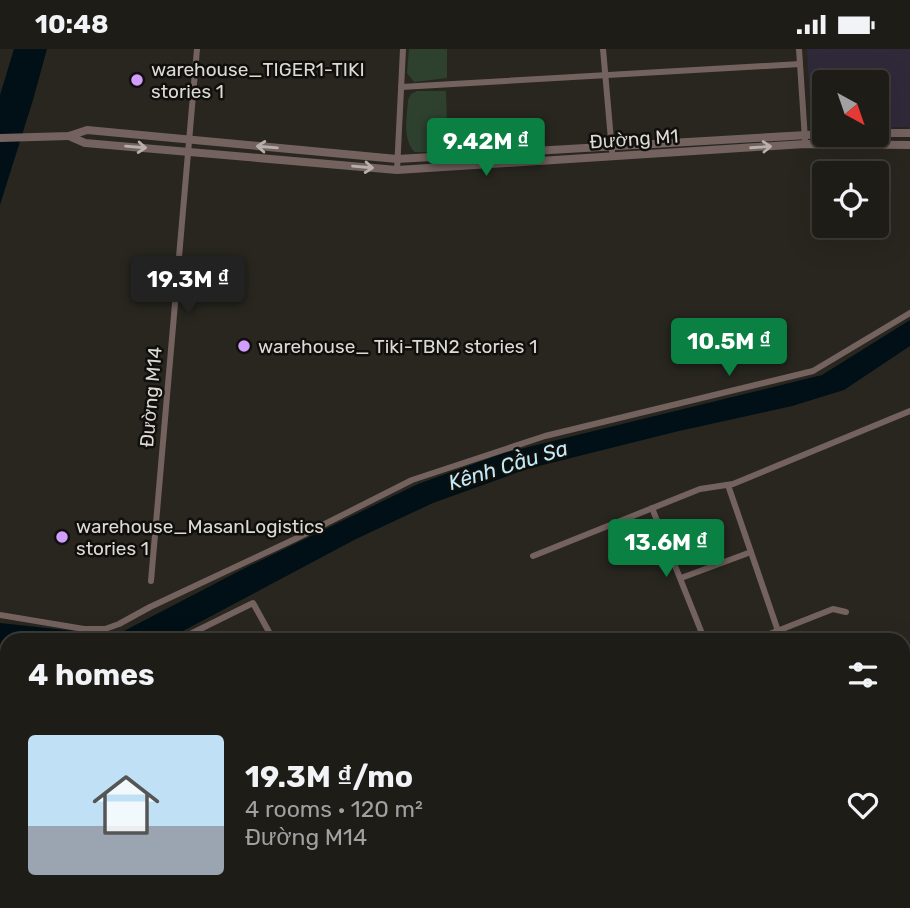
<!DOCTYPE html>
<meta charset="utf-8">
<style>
:root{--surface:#1e1c17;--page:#262520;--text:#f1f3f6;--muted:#a1a1a1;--line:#3c3a36;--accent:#0b8043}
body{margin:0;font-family:Rubik,sans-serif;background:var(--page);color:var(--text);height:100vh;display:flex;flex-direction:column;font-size:26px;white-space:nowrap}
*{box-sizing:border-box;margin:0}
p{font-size:23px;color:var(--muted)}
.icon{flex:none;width:38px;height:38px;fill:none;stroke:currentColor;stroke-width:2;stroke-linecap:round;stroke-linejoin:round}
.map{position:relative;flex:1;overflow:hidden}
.panel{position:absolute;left:0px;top:584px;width:910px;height:275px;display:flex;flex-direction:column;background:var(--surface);border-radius:21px 21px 0 0;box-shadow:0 7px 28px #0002,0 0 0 2px var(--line)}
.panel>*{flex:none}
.needle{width:46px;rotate:140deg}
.fabs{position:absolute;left:812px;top:21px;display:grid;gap:14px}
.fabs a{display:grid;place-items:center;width:77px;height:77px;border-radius:7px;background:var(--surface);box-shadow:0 7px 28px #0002,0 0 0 2px var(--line);font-size:35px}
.price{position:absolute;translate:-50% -60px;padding:0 16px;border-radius:7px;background:var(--accent);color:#fff;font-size:23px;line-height:46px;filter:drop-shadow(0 2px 4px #0008)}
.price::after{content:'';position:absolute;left:50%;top:42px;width:21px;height:16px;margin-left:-10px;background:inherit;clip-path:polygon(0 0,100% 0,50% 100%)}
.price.selected{background:#222;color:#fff}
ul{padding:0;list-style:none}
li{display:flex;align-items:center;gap:21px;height:175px;padding:0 28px}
li span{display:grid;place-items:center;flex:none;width:196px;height:140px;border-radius:7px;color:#555}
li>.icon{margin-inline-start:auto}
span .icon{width:84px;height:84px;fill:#fffc;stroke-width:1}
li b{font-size:30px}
h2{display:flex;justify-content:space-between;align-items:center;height:84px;padding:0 28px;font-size:30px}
.status{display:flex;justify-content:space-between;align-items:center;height:49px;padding:0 35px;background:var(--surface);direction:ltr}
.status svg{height:19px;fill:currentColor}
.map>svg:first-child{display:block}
.education{fill:#30293a}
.green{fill:#2e412f}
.water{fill:#001016}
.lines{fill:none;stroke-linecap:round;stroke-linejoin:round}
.minor{stroke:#74625f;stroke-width:6}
.tertiary{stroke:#74625f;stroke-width:8}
.oneway{stroke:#b7b0ac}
.poi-dot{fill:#d19dfe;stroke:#100f0c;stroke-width:2.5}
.labels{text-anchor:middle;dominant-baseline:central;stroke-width:5;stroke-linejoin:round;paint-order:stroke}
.poi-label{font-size:19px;fill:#dbdad5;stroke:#100f0c;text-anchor:start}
.street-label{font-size:19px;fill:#dbdad5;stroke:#100f0c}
.water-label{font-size:21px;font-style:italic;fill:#beebf8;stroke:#100f0c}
</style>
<div class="status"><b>10:48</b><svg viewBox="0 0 49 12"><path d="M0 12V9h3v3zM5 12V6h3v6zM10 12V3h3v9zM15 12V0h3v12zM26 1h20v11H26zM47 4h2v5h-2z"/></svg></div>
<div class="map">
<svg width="910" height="859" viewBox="0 0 910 859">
<rect width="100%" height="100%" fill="#28261f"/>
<polygon class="education" points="807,0 910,0 910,78 877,78 877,33 824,33 824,78 811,78"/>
<g class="green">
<polygon points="409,0 447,0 447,29 414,33 407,24"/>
<path d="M417,42H446L448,103H415C402,91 407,68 408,51L411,45Z"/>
</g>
<g class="water">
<polygon points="14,0 47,0 33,51 0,156 0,46"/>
<polygon points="910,271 910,297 844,341 792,357 679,382 527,420 433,454 356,490 166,591 7,592 7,602 0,601 0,574 111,586 124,582 245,519 418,435 504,404 822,326"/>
</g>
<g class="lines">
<g class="minor">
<polyline points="603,0 612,102"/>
<polyline points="799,0 805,90"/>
<polyline points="401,38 800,15"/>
<polyline points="397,121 403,0"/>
<polyline points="728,436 778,582"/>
<polyline points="652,459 705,592"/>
<polyline points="533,507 700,440 733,435 910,362"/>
<polyline points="681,529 751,503"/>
<polyline points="151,532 197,0"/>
<polyline points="0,566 84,580 105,580 119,575 150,558 295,490 412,431 545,387 813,322 910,264"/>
<polyline points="176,592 253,554 274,592"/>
<polyline points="752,592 833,560 846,563"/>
<polyline points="0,605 7,606"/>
<polyline points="903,655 910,652"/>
<polyline points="903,748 910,776"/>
<polyline points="413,852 417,859"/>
<polyline points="665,852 668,859"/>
<polyline points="379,859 396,852"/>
</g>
<g class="tertiary">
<polyline points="877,84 910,84"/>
<polyline points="69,87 85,94 397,121 805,95 910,96"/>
<polyline points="0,89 69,87 87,81 397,110 824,85"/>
</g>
</g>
<defs><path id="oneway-shaft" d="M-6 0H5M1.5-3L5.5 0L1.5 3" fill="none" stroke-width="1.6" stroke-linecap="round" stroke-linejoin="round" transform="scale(1.75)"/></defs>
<g class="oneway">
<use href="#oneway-shaft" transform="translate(136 98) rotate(5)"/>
<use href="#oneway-shaft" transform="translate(267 98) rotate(-175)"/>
<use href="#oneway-shaft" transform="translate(761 98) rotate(-4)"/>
<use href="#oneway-shaft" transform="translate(363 118) rotate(5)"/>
</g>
<g class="poi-dot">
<circle cx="137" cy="31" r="7"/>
<circle cx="244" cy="297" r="7"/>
<circle cx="62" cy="488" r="7"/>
</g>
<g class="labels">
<g class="poi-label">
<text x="151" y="20">warehouse_TIGER1-TIKI<tspan x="151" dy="22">stories 1</tspan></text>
<text x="258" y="297">warehouse_ Tiki-TBN2 stories 1</text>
<text x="76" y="477">warehouse_MasanLogistics<tspan x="76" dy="22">stories 1</tspan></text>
</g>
<g class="street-label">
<text transform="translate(634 90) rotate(-4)">Đường M1</text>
<text transform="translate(151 348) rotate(-85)">Đường M14</text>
</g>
<g class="water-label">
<text transform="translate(508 416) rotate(-17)">Kênh Cầu Sa</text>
</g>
</g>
</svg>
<div class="fabs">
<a><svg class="needle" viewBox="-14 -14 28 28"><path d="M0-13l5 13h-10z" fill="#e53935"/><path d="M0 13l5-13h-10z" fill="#a1a1a1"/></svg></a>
<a><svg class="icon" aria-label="locate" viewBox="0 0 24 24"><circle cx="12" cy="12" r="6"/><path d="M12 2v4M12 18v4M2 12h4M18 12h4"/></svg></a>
</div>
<b class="price" style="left:486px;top:129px">9.42M ₫</b>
<b class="price selected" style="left:188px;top:267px">19.3M ₫</b>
<b class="price" style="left:729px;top:329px">10.5M ₫</b>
<b class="price" style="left:666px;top:530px">13.6M ₫</b>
<section class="panel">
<h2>4 homes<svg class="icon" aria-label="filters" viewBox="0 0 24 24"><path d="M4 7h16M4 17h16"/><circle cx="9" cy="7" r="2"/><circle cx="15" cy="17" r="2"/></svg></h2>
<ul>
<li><span style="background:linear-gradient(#bfe0f5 65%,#9aa5b1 0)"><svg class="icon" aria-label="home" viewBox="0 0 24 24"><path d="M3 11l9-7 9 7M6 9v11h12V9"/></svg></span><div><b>19.3M ₫/mo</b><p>4 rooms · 120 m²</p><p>Đường M14</p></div><svg class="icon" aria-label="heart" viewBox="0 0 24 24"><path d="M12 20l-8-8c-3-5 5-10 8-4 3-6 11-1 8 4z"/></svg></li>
</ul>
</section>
</div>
